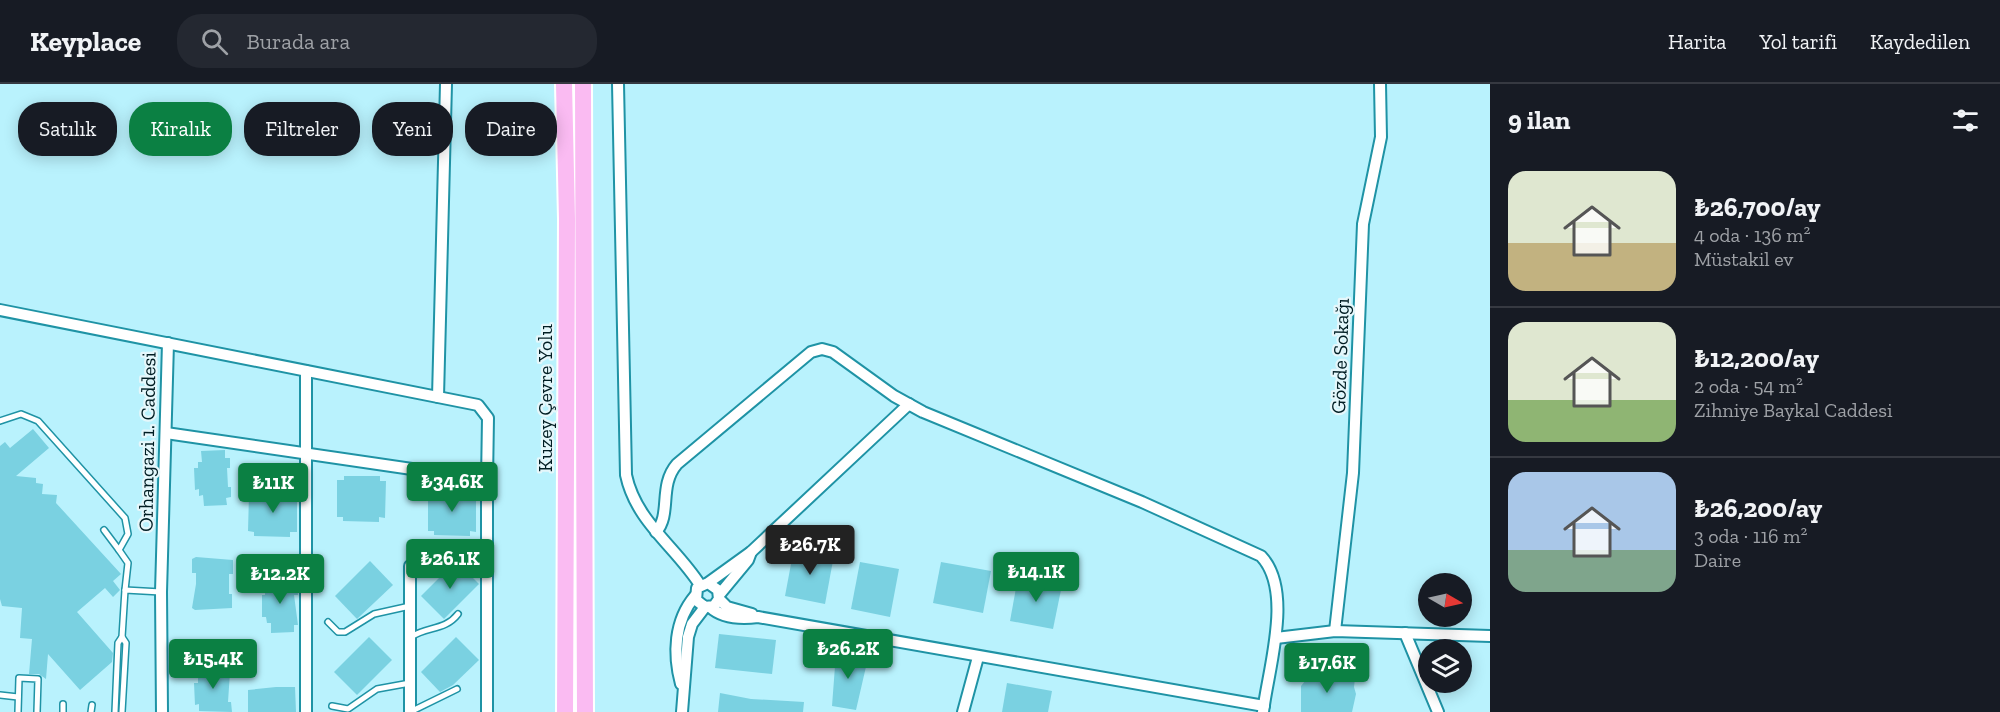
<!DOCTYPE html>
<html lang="tr">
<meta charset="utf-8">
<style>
:root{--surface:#171b24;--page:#242831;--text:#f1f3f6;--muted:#9ea1a6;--line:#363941;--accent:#0b8043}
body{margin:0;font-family:"Zilla Slab",serif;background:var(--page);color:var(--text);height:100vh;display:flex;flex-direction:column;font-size:22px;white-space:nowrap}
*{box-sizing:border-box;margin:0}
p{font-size:20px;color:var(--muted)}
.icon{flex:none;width:33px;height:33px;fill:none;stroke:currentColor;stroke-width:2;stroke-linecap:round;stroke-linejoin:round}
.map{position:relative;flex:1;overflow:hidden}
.panel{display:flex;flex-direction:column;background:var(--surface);width:510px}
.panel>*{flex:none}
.guide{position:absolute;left:18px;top:18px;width:570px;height:54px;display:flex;gap:12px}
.needle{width:39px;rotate:99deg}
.controls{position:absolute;left:1418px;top:489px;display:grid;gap:12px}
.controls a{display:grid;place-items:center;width:54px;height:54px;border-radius:50%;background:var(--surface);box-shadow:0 3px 15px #0003;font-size:30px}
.price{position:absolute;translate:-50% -51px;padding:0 14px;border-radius:6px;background:var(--accent);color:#fff;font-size:20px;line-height:39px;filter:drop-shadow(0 2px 3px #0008)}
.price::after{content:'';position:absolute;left:50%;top:36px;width:18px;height:14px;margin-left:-9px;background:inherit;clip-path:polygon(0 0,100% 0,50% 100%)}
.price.active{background:#222;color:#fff}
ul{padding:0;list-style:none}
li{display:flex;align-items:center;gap:18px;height:150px;padding:0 18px}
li+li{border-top:2px solid var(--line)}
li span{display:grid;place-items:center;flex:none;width:168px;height:120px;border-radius:18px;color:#555}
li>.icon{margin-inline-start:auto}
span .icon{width:72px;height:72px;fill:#fffc;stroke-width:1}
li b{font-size:26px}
h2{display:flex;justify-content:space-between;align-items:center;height:72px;padding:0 18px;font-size:26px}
.pill{padding:0 21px;border-radius:24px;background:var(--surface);box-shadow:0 3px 15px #0003;font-size:21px;line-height:54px}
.pill.active{background:var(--accent);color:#fff}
header{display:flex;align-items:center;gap:36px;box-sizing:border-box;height:84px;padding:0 30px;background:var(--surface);border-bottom:2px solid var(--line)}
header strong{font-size:28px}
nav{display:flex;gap:33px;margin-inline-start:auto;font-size:21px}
.search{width:420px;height:54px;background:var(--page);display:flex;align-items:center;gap:15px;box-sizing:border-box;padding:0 21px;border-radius:24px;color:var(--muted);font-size:22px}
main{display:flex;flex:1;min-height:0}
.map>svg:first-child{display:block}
.building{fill:#7ad1e1}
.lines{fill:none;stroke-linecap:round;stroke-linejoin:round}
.service-casing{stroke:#1f93a5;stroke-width:8}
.minor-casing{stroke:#1f93a5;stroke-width:14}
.trunk-casing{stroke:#fff;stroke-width:20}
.service{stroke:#fff;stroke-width:5}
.minor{stroke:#fff;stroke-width:10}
.trunk{stroke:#fabbf2;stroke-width:16}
.labels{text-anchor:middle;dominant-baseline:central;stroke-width:4.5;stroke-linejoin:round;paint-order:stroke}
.street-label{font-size:20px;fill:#001d23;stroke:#e5f7fb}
</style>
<header>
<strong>Keyplace</strong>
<div class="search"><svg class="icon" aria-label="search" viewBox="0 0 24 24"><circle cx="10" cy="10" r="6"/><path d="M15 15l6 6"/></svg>Burada ara</div>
<nav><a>Harita</a><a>Yol tarifi</a><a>Kaydedilen</a></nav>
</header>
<main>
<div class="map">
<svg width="1490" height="628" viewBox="0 0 1490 628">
<rect width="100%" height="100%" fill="#b9f2fd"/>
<g class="building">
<polygon points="33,345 49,364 16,392 36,394 36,399 43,400 42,410 57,411 56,419 121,490 113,497 120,506 113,513 105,504 77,528 113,569 112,578 80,606 48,570 46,595 39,590 29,590 32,555 20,554 22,524 2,522 0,515 0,362 5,358 10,364"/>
<polygon points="225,366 225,374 230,374 230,384 227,384 228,403 231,403 231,413 226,414 227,421 204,422 203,411 199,412 199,405 195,406 194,384 198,384 198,378 202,378 201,367"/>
<polygon points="344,392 380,392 380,397 386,397 385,434 379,433 379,438 343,437 343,433 337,433 337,396 344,396"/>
<polygon points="255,406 291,407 291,411 297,411 297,448 290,448 290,453 254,452 254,448 248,447 249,411 255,411"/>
<polygon points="435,406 470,406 470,411 476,411 476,448 470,447 470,452 434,451 434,447 428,447 428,410 434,410"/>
<polygon points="794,464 834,471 825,520 785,512"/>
<polygon points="196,473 233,476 233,490 229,490 229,510 232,510 232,524 195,526 192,524 196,500 196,489 192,489 192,475"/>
<polygon points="370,477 393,501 357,535 335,512"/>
<polygon points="456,477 479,500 444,535 421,512"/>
<polygon points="860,478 899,485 890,533 851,525"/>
<polygon points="941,478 991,487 983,529 933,519"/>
<polygon points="292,493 292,501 297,501 298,511 294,511 298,541 294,541 294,548 271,549 271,539 267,539 266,533 262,533 262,511 265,511 265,505 269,505 269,494"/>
<polygon points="1018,493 1062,501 1053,545 1010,537"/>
<polygon points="719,550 776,556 772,590 715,584"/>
<polygon points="369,553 392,576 357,611 334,588"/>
<polygon points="456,553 479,576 453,601 440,608 421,588"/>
<polygon points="845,567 868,574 856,626 832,622 836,569 845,570"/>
<polygon points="225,581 225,589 230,588 228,618 231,618 232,628 199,627 199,620 195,621 194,599 198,599 198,593 202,592 202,582"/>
<polygon points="1308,586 1317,588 1317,591 1345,595 1346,592 1355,594 1354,603 1356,610 1352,628 1301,628 1301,602 1306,596"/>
<polygon points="1007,599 1052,607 1048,628 1002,628"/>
<polygon points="276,603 295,603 296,628 248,628 248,606"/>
<polygon points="720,609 751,615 804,618 803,628 718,628"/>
</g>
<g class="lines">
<g class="service-casing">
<g id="service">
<polyline points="0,337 21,330 38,337 125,434 128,450 119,466 128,479 125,506"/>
<polyline points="104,446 119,466"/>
<polyline points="328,538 338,548 345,548 374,530 410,522"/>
<polyline points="122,553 126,559 122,628"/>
<path d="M411,553C427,542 445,547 458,530"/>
<polyline points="0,611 18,613"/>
<polyline points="332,622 348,625 377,605 410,599"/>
<polyline points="18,628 19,594 38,595 37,628"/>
<polyline points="63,628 63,620"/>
<polyline points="91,628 92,621"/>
<polyline points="115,628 118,559 122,553 125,506 161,508"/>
<polyline points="410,628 457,605"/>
</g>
</g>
<g class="minor-casing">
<g id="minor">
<path d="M618,0L626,391C636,438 676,463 700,501"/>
<polyline points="0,226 478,321 488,334 487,396"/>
<polyline points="438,313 446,0"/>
<polyline points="166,349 487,396 487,628"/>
<path d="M656,448C672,430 658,402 677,380L811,268L822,265L833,268L894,312L923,328L1142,418L1261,472C1294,507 1268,585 1263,628"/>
<polyline points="410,482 410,628"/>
<polyline points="708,499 718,506 719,515 714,522 705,523 696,516 697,504 708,499 751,468 909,320"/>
<polyline points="719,511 748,476 751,468"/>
<polyline points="719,515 727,523 752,530"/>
<path d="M710,523C722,534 742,535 758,533L1264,622"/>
<polyline points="1335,547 1353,389 1363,140 1381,53 1380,0"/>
<polyline points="1405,549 1438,628"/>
<polyline points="1276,554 1335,547 1490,552"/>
<path d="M681,600C673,570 674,537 695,512"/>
<polyline points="162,628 161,508 168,259"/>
<polyline points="306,628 306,287"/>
<polyline points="682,628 688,553 692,540 705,523"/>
<polyline points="963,628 978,573"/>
</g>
</g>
<g class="trunk-casing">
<g id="trunk">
<polyline points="564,0 567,135 565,628"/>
<polyline points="583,0 585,628"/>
</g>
</g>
<use href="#service" class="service"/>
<use href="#minor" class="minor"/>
<use href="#trunk" class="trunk"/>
</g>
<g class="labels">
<g class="street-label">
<text transform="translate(1340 272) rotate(-88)">Gözde Sokağı</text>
<text transform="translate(545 314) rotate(-90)">Kuzey Çevre Yolu</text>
<text transform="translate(147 358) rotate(-89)">Orhangazi 1. Caddesi</text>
</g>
</g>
</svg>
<div class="controls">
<a><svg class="needle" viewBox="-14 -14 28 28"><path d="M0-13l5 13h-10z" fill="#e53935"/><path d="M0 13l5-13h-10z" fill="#9ea1a6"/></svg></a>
<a><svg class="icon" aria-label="layers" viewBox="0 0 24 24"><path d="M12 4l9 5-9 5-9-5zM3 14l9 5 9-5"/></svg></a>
</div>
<b class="price" style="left:452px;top:429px">₺34.6K</b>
<b class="price" style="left:273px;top:430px">₺11K</b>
<b class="price active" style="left:810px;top:492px">₺26.7K</b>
<b class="price" style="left:450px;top:506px">₺26.1K</b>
<b class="price" style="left:1036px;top:519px">₺14.1K</b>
<b class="price" style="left:280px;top:521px">₺12.2K</b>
<b class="price" style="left:848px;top:596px">₺26.2K</b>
<b class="price" style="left:213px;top:606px">₺15.4K</b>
<b class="price" style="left:1327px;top:610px">₺17.6K</b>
<div class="guide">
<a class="pill">Satılık</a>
<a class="pill active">Kiralık</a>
<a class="pill">Filtreler</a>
<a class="pill">Yeni</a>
<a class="pill">Daire</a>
</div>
</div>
<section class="panel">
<h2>9 ilan<svg class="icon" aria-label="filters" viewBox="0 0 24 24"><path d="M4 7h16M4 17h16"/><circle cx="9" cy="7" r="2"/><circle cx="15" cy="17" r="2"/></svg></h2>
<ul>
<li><span style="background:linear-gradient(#dfe7d0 60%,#c2b280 0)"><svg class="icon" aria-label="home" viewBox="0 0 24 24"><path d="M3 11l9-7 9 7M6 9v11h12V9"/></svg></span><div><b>₺26,700/ay</b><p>4 oda · 136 m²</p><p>Müstakil ev</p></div></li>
<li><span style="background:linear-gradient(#dfe7d0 65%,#8fb573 0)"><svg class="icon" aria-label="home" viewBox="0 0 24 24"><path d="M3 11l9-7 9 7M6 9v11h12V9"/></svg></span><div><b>₺12,200/ay</b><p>2 oda · 54 m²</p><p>Zihniye Baykal Caddesi</p></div></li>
<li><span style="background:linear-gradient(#a9c7e8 65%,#7fa58c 0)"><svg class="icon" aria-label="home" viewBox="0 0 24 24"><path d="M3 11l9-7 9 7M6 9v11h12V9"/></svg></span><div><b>₺26,200/ay</b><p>3 oda · 116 m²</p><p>Daire</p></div></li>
</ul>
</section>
</main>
